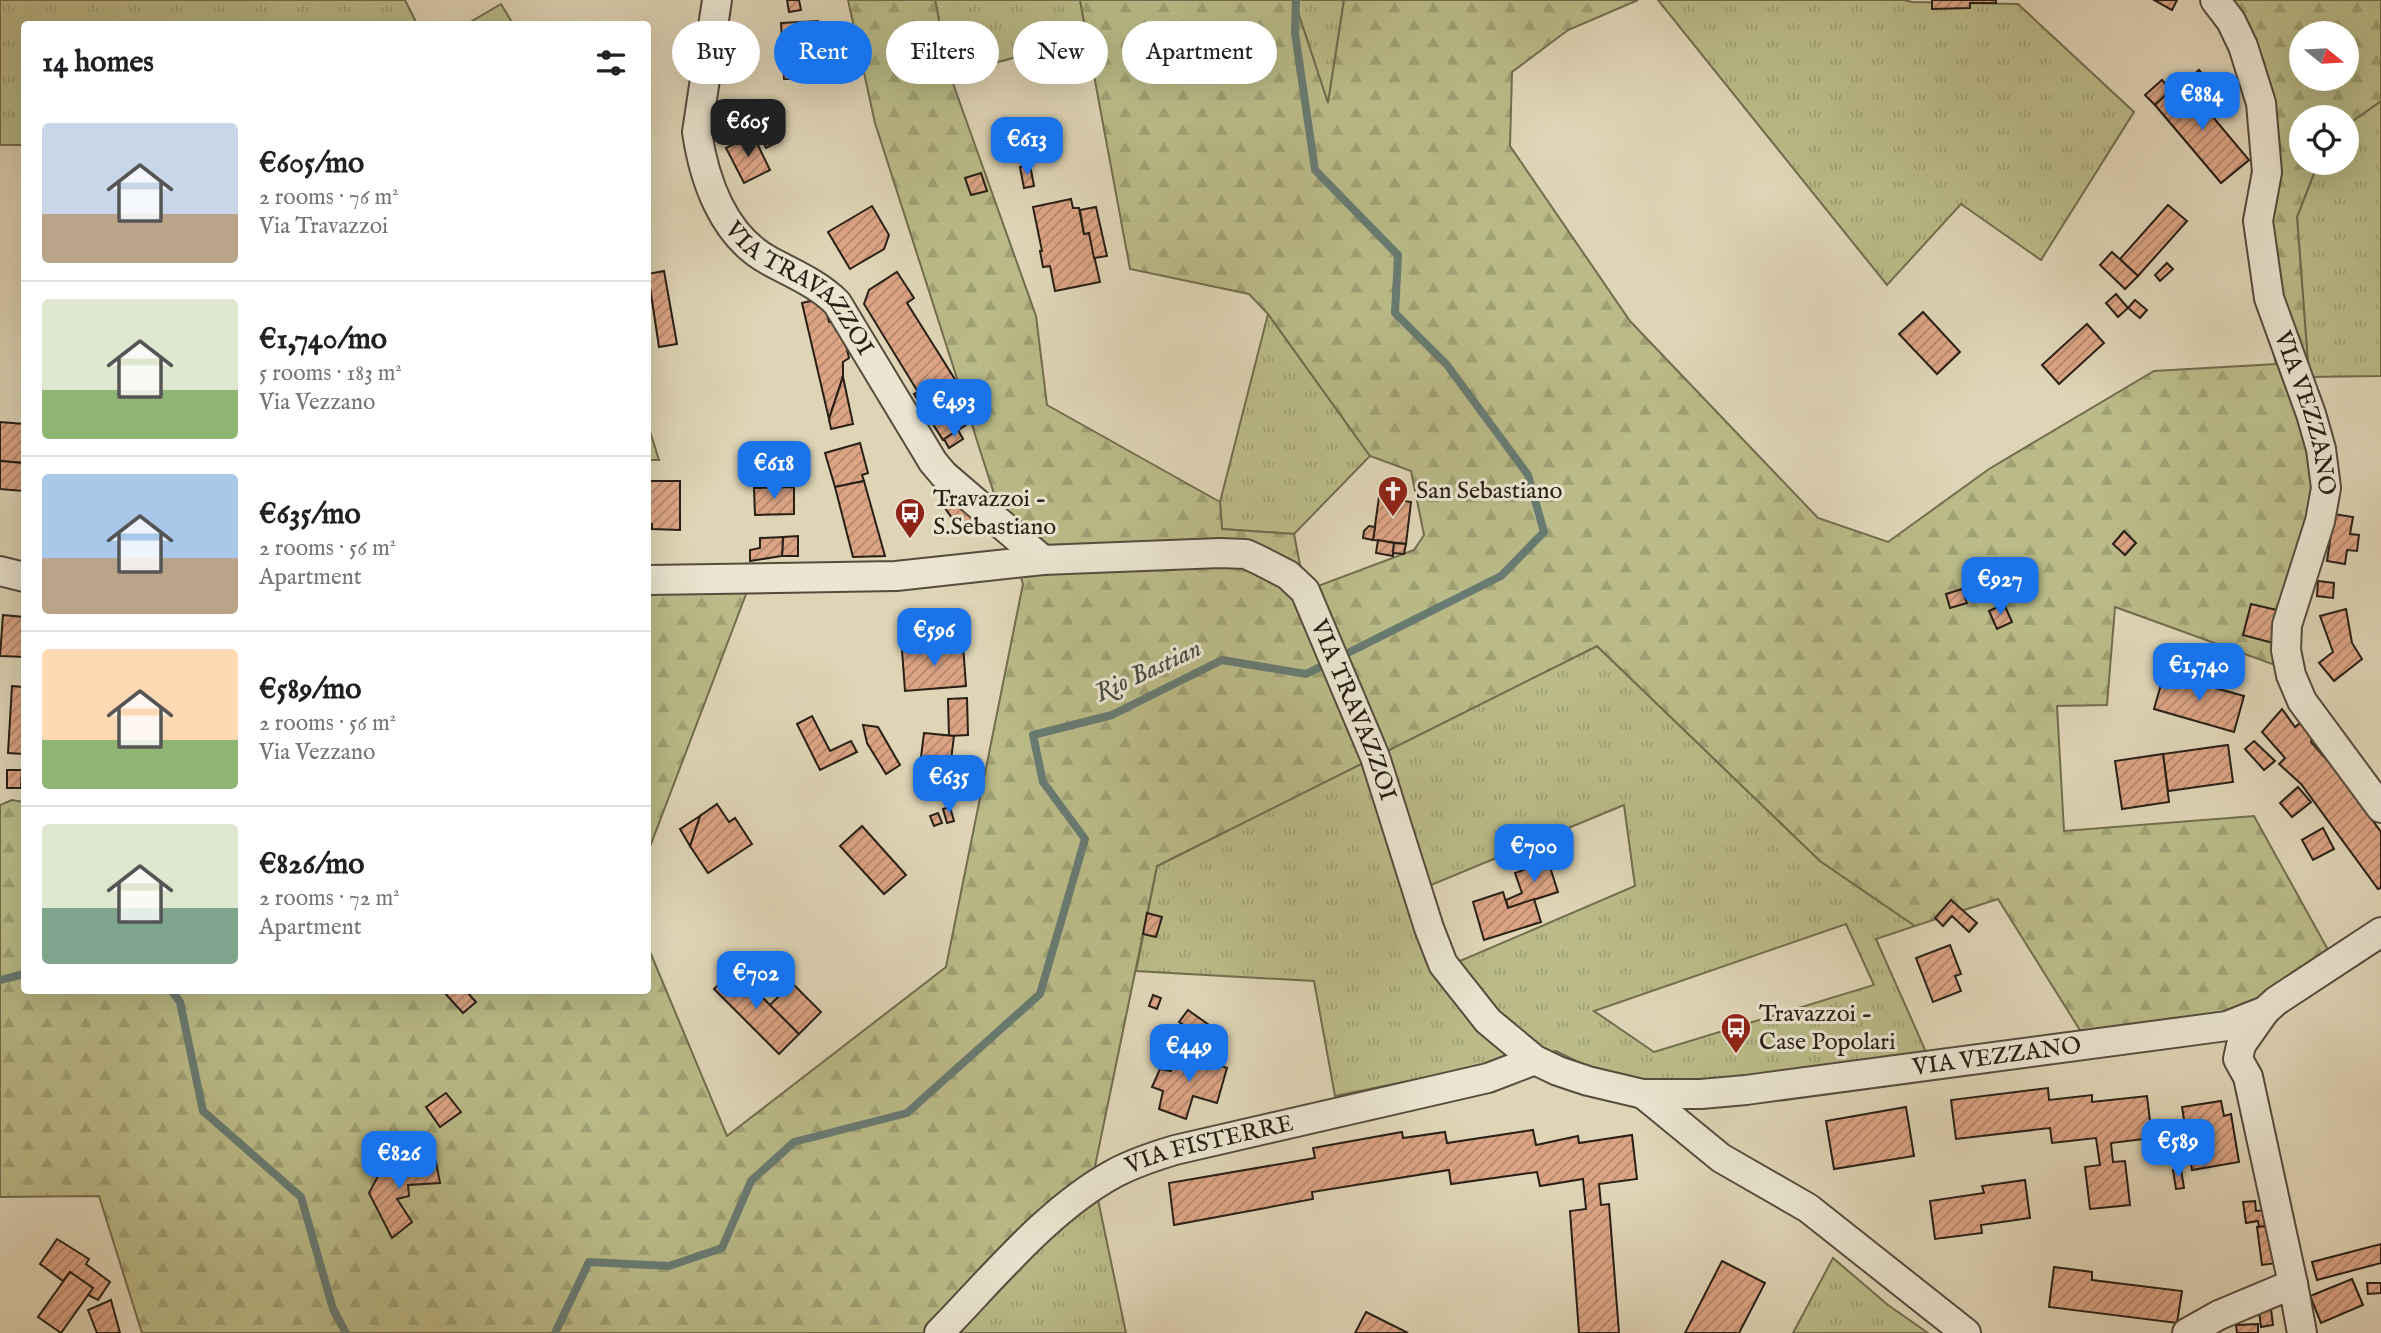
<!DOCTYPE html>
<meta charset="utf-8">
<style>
:root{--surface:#fff;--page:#f6f6f6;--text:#202124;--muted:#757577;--line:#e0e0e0;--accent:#1a73e8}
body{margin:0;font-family:"IM FELL English",serif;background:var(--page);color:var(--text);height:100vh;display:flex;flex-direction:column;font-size:26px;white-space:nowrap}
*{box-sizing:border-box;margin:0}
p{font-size:23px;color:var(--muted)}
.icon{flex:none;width:38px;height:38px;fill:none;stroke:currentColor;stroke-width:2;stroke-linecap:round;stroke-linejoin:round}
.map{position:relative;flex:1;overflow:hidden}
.drawer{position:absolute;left:21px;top:21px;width:630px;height:973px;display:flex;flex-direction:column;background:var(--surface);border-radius:7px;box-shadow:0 7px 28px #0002}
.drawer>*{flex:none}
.hud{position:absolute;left:672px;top:21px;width:665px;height:63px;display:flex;gap:14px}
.needle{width:46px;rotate:108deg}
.buttons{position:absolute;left:2289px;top:21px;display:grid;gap:14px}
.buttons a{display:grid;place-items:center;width:70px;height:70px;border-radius:50%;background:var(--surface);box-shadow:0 7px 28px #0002;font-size:35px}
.price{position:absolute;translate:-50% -60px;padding:0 16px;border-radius:14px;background:var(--accent);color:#fff;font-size:23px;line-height:46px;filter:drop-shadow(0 2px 4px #0008)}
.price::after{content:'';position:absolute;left:50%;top:42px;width:21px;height:16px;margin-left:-10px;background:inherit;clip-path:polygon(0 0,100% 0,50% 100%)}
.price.current{background:#222;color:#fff}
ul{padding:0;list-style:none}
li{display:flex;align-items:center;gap:21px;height:175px;padding:0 21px}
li+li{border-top:2px solid var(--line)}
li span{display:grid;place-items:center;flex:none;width:196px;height:140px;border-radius:7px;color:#555}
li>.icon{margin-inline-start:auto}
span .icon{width:84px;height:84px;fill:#fffc;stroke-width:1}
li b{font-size:30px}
h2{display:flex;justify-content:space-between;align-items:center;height:84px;padding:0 21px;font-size:30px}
.pill{padding:0 24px;border-radius:32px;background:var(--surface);box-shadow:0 7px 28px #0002;font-size:24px;line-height:63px}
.pill.current{background:var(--accent);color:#fff}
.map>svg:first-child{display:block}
.grass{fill:url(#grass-tufts);stroke:#716d4e;stroke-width:2;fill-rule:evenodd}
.forest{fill:url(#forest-firs);stroke:#716d4e;stroke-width:2;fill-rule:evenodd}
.green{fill:#babb88;stroke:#716d4e;stroke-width:2}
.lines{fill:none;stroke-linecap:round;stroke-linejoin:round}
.stream{stroke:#687b72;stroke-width:8}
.building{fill:url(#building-hatch);stroke:#281f15;stroke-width:2}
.minor-casing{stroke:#564c3d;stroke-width:32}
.minor{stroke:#eae4d0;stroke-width:28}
.labels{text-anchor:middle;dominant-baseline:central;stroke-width:6;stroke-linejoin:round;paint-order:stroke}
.street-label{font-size:24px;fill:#281f15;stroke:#eae4d0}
.poi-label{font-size:24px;fill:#281f15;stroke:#eae4d0;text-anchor:start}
.water-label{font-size:26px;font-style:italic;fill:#484d44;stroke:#eae4d0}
</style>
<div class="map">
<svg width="2381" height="1333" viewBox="0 0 2381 1333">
<defs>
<pattern id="grass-tufts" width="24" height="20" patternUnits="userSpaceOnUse" patternTransform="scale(1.75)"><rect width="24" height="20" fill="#babb88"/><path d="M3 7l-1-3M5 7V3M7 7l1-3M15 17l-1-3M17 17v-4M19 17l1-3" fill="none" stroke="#a0a074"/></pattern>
<pattern id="forest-firs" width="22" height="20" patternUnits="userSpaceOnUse" patternTransform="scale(1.75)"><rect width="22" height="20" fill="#babb88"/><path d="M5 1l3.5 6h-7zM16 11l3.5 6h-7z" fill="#a0a074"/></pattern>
<pattern id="building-hatch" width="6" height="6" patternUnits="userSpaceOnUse" patternTransform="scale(1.75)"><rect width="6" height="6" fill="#dca485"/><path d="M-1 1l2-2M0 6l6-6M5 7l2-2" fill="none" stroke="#b2856c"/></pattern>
</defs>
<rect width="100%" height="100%" fill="#dfd5b6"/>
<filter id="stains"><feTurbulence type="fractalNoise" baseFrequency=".00286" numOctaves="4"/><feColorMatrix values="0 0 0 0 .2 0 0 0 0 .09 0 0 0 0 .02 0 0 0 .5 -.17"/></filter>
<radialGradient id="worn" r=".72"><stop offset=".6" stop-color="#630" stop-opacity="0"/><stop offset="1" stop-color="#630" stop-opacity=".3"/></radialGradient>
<g class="grass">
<polygon points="0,0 405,0 417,24 24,24 24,145 0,145"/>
<polygon points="935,0 1080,0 1087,38 950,75"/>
<polygon points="1294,0 1344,0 1328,104"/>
<polygon points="1658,0 1904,0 1912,2 2018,4 2134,112 2041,260 1961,204 1887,285"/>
<polygon points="2381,101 2381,376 2309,377 2297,217 2318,163 2347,163 2347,125"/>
<polygon points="1268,314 1370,456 1294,534 1222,529 1220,502"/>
<polygon points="648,425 659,460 648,460"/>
<path d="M1597,646L1820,861L1915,926L1876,939L1926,1052L1655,1088L1613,1079L1556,1051L1335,1096L1314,981L1136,971L1157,866ZM1624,805L1635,886L1453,964L1426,887ZM1846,924L1874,985L1654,1052L1594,1011Z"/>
<polygon points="1093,1176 1126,1333 959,1333"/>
<polygon points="1833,1258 1888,1305 1928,1333 1793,1333"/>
</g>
<g class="forest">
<path d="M848,0H935L950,75L1036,316L1047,405L1220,502L1222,529L1294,534L1305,591L1414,550L1424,535L1411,471L1370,456L1268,314L1249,294L1130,269L1080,0H1294L1328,103L1344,0H1638L1568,30L1512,72L1510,146L1630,321L1818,518L1888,542L1989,469L2154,371L2276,364L2245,234L2258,148L2232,45L2201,0H2381V101L2347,125V117H2301V163H2318L2297,217L2309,377L2334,491L2275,665L2115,607L2107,705L2057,706L2064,831L2254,816L2332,957L2241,1009L2083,1035L1998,899L1915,926L1820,861L1597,646L1157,866L1093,1176L959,1333H142L99,1196L0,1197V805L12,800L24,802V990H648V947L727,1136L946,967L1023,584L875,123ZM2301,33H2347V79H2301Z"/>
<polygon points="748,589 648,852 648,594"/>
</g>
<polygon class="green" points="501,4 513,24 467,24"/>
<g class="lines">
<g class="stream">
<polyline points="0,980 24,974"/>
<polyline points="171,990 180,1002 203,1111 301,1197 333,1309 346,1333"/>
<polyline points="555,1333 589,1262 669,1266 722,1248 751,1181 794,1142 907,1113 1040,994 1085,839 1043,782 1033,735 1112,715 1222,660 1306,674 1501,576 1544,532 1528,475 1447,365 1395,313 1398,255 1315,170 1295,33 1296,0"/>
</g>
</g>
<g class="building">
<polygon points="787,0 799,0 801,10 789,12"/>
<polygon points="1932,0 1996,0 1996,3 1970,3 1970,8 1932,9"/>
<polygon points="2154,0 2177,0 2172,10"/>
<polygon points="818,21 820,78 784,79 781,23"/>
<polygon points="845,30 855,51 844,56 834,35"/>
<polygon points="2199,70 2211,84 2196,97 2184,83"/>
<polygon points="2162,80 2171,90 2155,105 2145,95"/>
<polygon points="2182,80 2249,160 2221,183 2155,105"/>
<polygon points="767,120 778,142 766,148 755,126"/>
<polygon points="753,135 770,170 744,183 726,148"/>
<polygon points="1030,165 1034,186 1024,188 1020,167"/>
<polygon points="981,173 987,191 971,195 965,178"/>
<polygon points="1071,199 1073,208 1079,208 1084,234 1089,233 1100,282 1055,291 1050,266 1043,267 1040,251 1042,251 1033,207"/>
<polygon points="2168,205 2187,221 2138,276 2120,259"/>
<polygon points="872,206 889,235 884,249 850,269 828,232"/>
<polygon points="1096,207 1107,256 1094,258 1089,233 1084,234 1080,210"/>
<polygon points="2112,252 2138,276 2125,289 2100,265"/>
<polygon points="2167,263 2173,269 2160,281 2155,275"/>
<polygon points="664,271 677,344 659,347 648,274"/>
<polygon points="897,272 914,298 907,303 968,400 958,406 969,423 943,440 914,394 918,392 864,304 869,290"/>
<polygon points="2116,294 2128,308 2118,317 2106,303"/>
<polygon points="823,298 829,322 840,319 849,358 843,362 843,376 829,419 802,303"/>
<polygon points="2135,300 2147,310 2140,318 2128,308"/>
<polygon points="1923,312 1960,352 1937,374 1899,334"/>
<polygon points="2087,324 2104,343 2059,384 2042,365"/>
<polygon points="843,377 853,424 831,429 829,419"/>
<polygon points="0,422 24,424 24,463 0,461"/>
<polygon points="958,430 963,439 949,448 944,439"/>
<polygon points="860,443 868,473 862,475 864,481 835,487 825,453"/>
<polygon points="0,461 23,463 23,491 0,489"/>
<polygon points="648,481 680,481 680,530 652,529 652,524 648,524"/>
<polygon points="864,481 885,556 853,557 835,487"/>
<polygon points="1385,485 1405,488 1403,500 1384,498"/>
<polygon points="794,487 794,514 755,515 754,488"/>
<polygon points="958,492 978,521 962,532 942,504"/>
<polygon points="1379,497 1411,502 1406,544 1373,540"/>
<polygon points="2334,514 2353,517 2350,534 2359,535 2357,551 2347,550 2345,564 2327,561"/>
<polygon points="1369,526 1375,527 1373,540 1363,538 1364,531"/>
<polygon points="2124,531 2136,543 2125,555 2113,544"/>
<polygon points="798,536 798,556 782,556 783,537"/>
<polygon points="783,537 782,556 750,561 750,550 760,548 760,538"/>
<polygon points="1378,540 1394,543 1393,556 1376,553"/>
<polygon points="1394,543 1406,544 1404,554 1393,553"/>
<polygon points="2318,581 2334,583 2333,598 2317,596"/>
<polygon points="1962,589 1967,603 1950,608 1946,594"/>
<polygon points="2004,604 2012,622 1997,629 1989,611"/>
<polygon points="2251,604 2281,611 2273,643 2243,635"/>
<polygon points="2346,609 2352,643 2362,659 2334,681 2319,663 2333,652 2320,616"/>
<polygon points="3,615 24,617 24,657 0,656"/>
<polygon points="963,645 966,686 905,691 902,650"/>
<polygon points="2168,659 2206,670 2202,684 2164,674"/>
<polygon points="2164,674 2244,696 2234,732 2154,709"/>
<polygon points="12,686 24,687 24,754 8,753"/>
<polygon points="967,698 968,735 949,736 948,699"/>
<polygon points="2282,709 2295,727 2300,723 2312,737 2311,742 2333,767 2381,832 2381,888 2378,889 2301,784 2279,764 2285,758 2262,732"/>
<polygon points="812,716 830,751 851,741 857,752 820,770 797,724"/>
<polygon points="863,725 878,727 900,765 886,774 867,743"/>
<polygon points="924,733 954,736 951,760 921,757"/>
<polygon points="2254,741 2275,761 2264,770 2245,749"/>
<polygon points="2228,745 2233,782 2168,791 2163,754"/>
<polygon points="2163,754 2169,802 2122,809 2115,761"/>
<polygon points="7,770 22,770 21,788 7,788"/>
<polygon points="2298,787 2311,802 2292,817 2280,803"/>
<polygon points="717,804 729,822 735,818 752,844 708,873 690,846 700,816"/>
<polygon points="950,807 954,821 947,823 943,809"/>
<polygon points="938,813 942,823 934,826 930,816"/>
<polygon points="700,816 690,846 680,829"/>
<polygon points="862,826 906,875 884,894 840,846"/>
<polygon points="2323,828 2334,849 2313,860 2302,840"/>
<polygon points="1548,861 1558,892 1508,908 1506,900 1522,893 1515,873"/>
<polygon points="1503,892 1508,908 1534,899 1541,922 1484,940 1473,902"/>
<polygon points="1951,900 1977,923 1969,932 1952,916 1943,926 1935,918"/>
<polygon points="1147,913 1162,917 1156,937 1143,934"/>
<polygon points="1950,945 1961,974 1955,976 1961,991 1933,1002 1916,958"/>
<polygon points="734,969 799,1034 779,1054 714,989"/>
<polygon points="792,983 821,1012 799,1034 770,1005"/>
<polygon points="442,990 465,990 476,1002 463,1013"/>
<polygon points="1153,995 1161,998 1157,1009 1149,1006"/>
<polygon points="1188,1010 1209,1025 1201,1036 1179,1022"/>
<polygon points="1177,1051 1227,1068 1217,1103 1193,1096 1186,1119 1159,1109 1163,1091 1152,1087 1160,1069 1171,1071"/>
<polygon points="2048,1088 2049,1100 2092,1095 2092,1102 2147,1096 2152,1138 2111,1143 2113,1162 2125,1161 2130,1205 2090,1209 2085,1167 2100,1165 2096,1138 2052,1143 2050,1128 1956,1139 1951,1100"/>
<polygon points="446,1093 461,1112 440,1127 426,1107"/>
<polygon points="2221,1101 2224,1116 2231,1114 2239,1162 2192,1170 2182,1107"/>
<polygon points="1906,1107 1914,1156 1834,1169 1826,1121"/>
<polygon points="1533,1130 1536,1145 1578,1136 1579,1143 1632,1135 1637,1179 1599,1184 1601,1205 1609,1204 1619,1333 1579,1333 1570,1211 1586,1209 1583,1179 1540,1186 1537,1172 1451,1184 1449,1170 1312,1192 1313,1199 1174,1225 1169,1183 1315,1158 1313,1148 1402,1132 1403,1138 1445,1132 1447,1143"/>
<polygon points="412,1160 412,1167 436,1162 440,1183 408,1185 409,1196 397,1199 412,1222 392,1238 369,1193 383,1167"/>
<polygon points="2181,1169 2184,1188 2176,1189 2173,1170"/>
<polygon points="2025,1180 2030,1218 1981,1225 1982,1233 1935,1239 1930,1201 1984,1193 1982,1186"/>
<polygon points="2255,1201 2256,1211 2279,1209 2280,1225 2259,1227 2258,1221 2246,1223 2243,1202"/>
<polygon points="2281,1225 2285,1262 2262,1265 2257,1227"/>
<polygon points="57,1239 89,1259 86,1264 110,1282 98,1300 88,1295 93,1288 70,1272 63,1281 40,1264"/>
<polygon points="2381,1244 2381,1263 2317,1280 2312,1262"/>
<polygon points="1722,1261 1765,1283 1739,1333 1685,1333"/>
<polygon points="2054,1267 2092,1272 2092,1280 2182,1291 2177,1323 2049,1307"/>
<polygon points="70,1272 93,1288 61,1333 38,1317"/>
<polygon points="2352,1279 2363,1305 2321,1323 2310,1296"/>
<polygon points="2367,1283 2381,1283 2381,1293 2368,1294"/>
<polygon points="111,1300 120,1333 97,1333 88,1310"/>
<polygon points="2271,1309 2273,1325 2261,1327 2259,1311"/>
<polygon points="1366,1312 1408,1333 1355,1333"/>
<polygon points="2258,1324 2258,1333 2237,1333 2236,1325"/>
</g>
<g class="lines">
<g class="minor-casing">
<g id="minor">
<path id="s1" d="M717,0L697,132C704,180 723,235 768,260C793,274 817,283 837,303L933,462L944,475L1043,560"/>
<path id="s2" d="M2215,0L2231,21L2243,46L2261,103L2267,172L2258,221L2269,298L2311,414L2321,449L2326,488L2320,521L2287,625L2286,650L2291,675L2302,701L2381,808"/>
<polyline points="0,571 24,577"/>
<path id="s3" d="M648,580L896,576L1043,560L1220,553L1246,554L1261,561L1288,575L1305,591L1375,757L1429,928L1443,964L1488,1021L1535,1060L1558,1071L1588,1081L1643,1094H1701L1746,1090L2227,1026L2265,1011L2276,1001L2381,932"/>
<polyline points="2265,1011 2241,1045 2238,1059 2248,1077 2293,1284 2302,1333"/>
<polyline points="1643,1094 1721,1158 1808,1208 1966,1333"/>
<path id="s4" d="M939,1333C992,1279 1048,1209 1115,1173C1134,1163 1155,1156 1175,1150L1488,1078L1535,1060"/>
<polyline points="2187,1333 2219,1315 2293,1284"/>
</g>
</g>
<use href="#minor" class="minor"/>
</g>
<defs>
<g id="church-pin" transform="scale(1.575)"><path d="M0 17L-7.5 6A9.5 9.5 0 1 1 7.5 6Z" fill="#8f2418" stroke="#eae4d0"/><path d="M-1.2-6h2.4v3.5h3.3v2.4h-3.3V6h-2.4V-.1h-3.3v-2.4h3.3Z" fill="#fff"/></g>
<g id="bus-pin" transform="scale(1.575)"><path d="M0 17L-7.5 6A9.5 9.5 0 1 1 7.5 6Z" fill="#8f2418" stroke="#eae4d0"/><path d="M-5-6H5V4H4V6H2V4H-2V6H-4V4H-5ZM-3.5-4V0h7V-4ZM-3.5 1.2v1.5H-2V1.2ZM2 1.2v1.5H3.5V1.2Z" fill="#fff"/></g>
</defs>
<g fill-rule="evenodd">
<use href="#church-pin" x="1393" y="491"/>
<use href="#bus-pin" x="910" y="513"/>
<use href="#bus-pin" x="1736" y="1028"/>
</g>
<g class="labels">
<g class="street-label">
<text stroke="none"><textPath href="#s1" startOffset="329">VIA TRAVAZZOI</textPath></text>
<text stroke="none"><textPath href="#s2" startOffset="432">VIA VEZZANO</textPath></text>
<text stroke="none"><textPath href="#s3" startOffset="798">VIA TRAVAZZOI</textPath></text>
<text stroke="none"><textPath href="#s3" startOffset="1671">VIA VEZZANO</textPath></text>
<text stroke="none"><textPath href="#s4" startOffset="338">VIA FISTERRE</textPath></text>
</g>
<g class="poi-label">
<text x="1416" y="491">San Sebastiano</text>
<text x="933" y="499">Travazzoi -<tspan x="933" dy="28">S.Sebastiano</tspan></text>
<text x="1759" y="1014">Travazzoi -<tspan x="1759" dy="28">Case Popolari</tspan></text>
</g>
<g class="water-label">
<text transform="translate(1148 671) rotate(-25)">Rio Bastian</text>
</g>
</g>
<rect width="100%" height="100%" filter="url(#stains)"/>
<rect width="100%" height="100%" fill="url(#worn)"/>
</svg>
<div class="buttons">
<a><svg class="needle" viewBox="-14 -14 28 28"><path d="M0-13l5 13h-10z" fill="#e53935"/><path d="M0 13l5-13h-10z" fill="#757577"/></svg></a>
<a><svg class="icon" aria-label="locate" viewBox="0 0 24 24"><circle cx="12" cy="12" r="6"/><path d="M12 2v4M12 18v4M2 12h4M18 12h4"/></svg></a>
</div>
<b class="price" style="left:2202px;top:132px">€884</b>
<b class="price current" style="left:748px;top:159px">€605</b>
<b class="price" style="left:1027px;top:177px">€613</b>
<b class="price" style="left:954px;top:439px">€493</b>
<b class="price" style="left:774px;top:501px">€618</b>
<b class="price" style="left:2000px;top:617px">€927</b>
<b class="price" style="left:934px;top:668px">€596</b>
<b class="price" style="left:2199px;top:703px">€1,740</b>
<b class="price" style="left:949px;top:815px">€635</b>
<b class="price" style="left:1534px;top:884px">€700</b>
<b class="price" style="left:756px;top:1011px">€702</b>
<b class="price" style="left:1189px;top:1084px">€449</b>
<b class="price" style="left:2178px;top:1179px">€589</b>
<b class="price" style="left:399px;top:1191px">€826</b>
<div class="hud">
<a class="pill">Buy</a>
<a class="pill current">Rent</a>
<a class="pill">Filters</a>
<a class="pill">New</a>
<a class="pill">Apartment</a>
</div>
<section class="drawer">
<h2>14 homes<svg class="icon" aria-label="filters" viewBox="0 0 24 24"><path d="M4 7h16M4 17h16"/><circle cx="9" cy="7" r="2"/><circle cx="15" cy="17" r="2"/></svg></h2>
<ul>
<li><span style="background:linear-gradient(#c9d6e8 65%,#b9a48a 0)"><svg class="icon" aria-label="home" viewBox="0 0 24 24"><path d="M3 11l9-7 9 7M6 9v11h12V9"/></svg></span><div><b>€605/mo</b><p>2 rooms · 76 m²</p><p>Via Travazzoi</p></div></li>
<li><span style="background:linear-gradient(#dfe7d0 65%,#8fb573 0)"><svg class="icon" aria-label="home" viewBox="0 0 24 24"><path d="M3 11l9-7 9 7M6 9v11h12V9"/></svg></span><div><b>€1,740/mo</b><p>5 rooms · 183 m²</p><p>Via Vezzano</p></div></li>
<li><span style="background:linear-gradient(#a9c7e8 60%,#b9a48a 0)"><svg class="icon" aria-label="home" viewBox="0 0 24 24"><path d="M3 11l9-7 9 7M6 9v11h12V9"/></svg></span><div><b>€635/mo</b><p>2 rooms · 56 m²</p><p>Apartment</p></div></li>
<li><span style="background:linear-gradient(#ffd9b3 65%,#8fb573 0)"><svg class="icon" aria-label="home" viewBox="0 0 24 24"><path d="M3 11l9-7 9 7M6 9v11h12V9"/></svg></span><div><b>€589/mo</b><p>2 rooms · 56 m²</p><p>Via Vezzano</p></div></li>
<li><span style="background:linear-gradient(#dfe7d0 60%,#7fa58c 0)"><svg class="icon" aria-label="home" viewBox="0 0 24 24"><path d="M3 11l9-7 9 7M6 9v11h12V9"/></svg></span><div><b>€826/mo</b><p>2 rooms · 72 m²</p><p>Apartment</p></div></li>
</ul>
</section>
</div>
